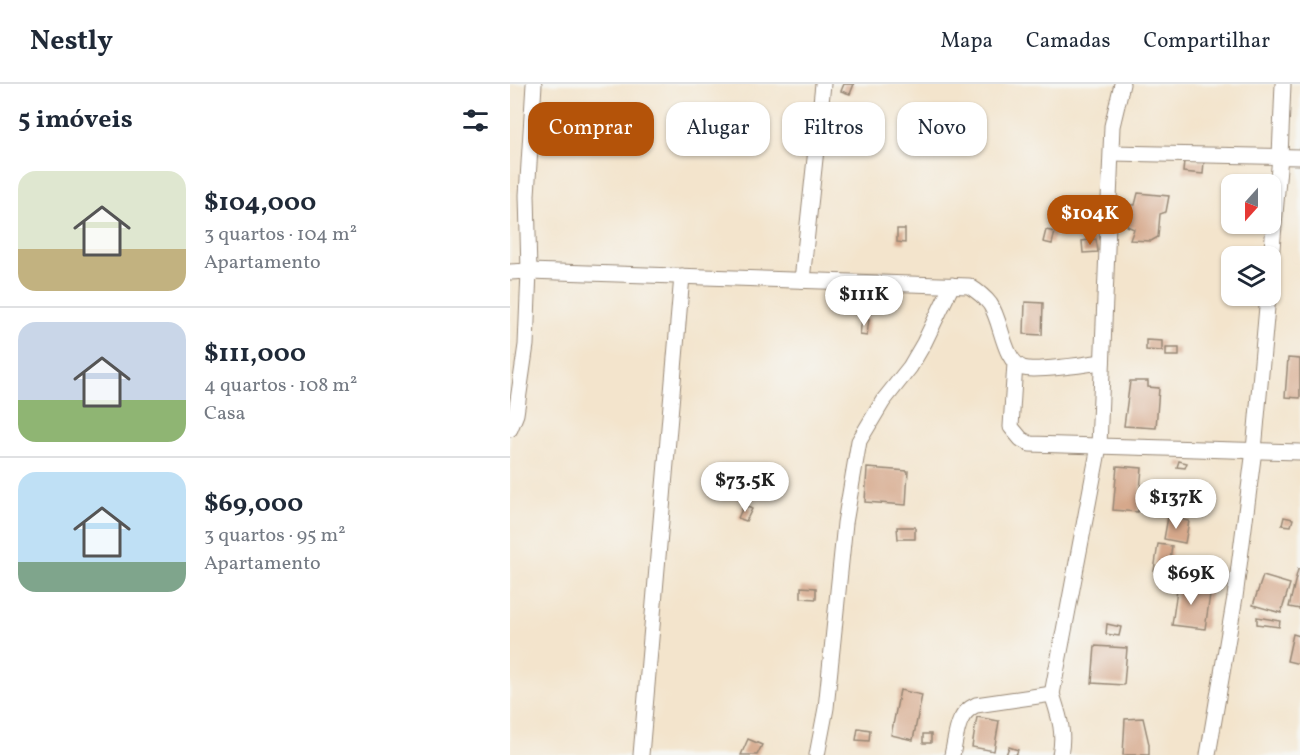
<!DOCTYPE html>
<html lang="pt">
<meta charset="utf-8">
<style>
:root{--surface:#fff;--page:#f2f2f3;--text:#1f2937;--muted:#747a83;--line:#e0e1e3;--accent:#b45309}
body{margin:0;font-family:Vollkorn,serif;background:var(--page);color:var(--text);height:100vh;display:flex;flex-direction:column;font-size:22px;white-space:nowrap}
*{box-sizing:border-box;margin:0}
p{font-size:20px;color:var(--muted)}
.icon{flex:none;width:33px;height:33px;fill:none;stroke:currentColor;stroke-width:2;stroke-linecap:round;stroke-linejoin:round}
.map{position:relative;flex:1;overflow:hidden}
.details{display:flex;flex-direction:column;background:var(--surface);width:510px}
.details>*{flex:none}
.top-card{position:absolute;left:18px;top:18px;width:570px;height:54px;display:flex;gap:12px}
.needle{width:39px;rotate:201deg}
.controls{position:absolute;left:711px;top:90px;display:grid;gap:12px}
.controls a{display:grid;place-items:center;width:60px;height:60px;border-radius:12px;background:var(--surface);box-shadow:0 2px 4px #0004;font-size:30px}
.price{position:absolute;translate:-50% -51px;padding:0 14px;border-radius:21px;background:#fff;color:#222;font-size:20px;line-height:39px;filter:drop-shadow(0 2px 3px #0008)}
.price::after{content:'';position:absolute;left:50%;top:36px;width:18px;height:14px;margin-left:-9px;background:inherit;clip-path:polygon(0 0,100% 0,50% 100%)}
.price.active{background:var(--accent);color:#fff}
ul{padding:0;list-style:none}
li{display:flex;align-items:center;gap:18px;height:150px;padding:0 18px}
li+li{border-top:2px solid var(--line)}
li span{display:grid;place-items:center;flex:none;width:168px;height:120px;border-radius:18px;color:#555}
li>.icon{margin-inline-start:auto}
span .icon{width:72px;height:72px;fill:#fffc;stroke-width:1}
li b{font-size:26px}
h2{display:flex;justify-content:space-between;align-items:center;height:72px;padding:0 18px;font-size:26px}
.tag{padding:0 21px;border-radius:18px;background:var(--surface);box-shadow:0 2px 4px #0004;font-size:21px;line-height:54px}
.tag.active{background:var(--accent);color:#fff}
header{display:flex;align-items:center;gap:36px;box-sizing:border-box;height:84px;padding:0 30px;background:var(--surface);border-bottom:2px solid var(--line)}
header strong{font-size:28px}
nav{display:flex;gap:33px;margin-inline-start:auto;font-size:21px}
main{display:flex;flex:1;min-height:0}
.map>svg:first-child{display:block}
.building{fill:#d6a88b}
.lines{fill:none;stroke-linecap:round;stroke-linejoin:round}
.minor-casing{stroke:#978775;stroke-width:17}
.minor{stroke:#fff;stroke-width:15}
</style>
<header>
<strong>Nestly</strong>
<nav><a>Mapa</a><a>Camadas</a><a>Compartilhar</a></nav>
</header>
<main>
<section class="details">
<h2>5 imóveis<svg class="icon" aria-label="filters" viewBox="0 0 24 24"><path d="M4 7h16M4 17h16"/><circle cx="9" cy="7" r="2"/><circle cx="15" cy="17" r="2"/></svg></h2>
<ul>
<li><span style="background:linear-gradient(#dfe7d0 65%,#c2b280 0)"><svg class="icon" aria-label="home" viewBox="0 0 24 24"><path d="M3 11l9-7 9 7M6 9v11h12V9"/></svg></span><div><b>$104,000</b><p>3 quartos · 104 m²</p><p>Apartamento</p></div></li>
<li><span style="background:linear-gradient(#c9d6e8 65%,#8fb573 0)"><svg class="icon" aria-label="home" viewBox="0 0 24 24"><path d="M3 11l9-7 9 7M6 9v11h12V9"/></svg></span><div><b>$111,000</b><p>4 quartos · 108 m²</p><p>Casa</p></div></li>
<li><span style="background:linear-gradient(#bfe0f5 75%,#7fa58c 0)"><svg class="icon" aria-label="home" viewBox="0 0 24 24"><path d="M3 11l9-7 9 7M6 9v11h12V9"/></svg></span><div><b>$69,000</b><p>3 quartos · 95 m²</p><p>Apartamento</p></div></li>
</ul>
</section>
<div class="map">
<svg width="790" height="671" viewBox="0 0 790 671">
<rect width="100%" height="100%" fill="#f6f6f2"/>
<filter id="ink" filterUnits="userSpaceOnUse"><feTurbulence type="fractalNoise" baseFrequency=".0167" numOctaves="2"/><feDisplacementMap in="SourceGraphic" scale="12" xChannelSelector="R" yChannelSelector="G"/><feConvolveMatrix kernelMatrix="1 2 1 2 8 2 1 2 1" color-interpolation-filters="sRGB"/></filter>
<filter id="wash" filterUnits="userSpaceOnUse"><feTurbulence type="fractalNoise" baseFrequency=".008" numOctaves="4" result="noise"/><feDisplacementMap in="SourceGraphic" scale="24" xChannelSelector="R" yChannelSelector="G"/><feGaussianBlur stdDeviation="1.35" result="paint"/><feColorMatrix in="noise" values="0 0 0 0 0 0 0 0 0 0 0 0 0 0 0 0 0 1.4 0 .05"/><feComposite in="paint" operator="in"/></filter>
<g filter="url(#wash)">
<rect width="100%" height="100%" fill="#f3e4cc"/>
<g id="blocks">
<g class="building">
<polygon points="334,0 344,0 340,10 331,7"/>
<polygon points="674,76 694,77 693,90 673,88"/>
<polygon points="628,109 659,112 656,128 650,130 648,153 641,157 620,156 624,145 617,142 620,121 625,121"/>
<polygon points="387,145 395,145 395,159 387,158"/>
<polygon points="536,146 545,148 542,160 533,158"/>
<polygon points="586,155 588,168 573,169 572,157"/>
<polygon points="515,218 533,219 532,251 514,250"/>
<polygon points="352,234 359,235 357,252 350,251"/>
<polygon points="636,256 652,257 652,267 636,266"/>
<rect x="656" y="264" width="13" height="8"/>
<polygon points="778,274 790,275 790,314 775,313"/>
<polygon points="620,297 638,297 638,303 649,304 646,344 614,342"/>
<polygon points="669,377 677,379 675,384 667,383"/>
<polygon points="607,382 632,384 628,428 603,426"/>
<polygon points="357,384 398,387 396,421 355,418"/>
<polygon points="234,421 242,425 236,437 228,434"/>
<polygon points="658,433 679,437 675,459 654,455"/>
<polygon points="774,433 783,435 781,442 772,441"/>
<polygon points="387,443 405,443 405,455 388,455"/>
<polygon points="648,460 662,462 658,490 644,487"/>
<polygon points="788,485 790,485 790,525 779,523"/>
<polygon points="753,492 780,500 771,529 743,521"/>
<polygon points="668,499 701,504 695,545 662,541"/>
<polygon points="291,503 306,504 306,515 291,514"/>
<polygon points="747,533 770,537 769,543 747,540"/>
<polygon points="597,540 611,543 609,552 596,550"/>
<polygon points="783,550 790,552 790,580 777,577"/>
<polygon points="585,562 617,564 614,601 582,599"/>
<polygon points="390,606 412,611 403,656 381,651"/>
<polygon points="467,633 489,637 484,667 462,663"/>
<polygon points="633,634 639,660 639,671 613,671 615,635"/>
<polygon points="348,644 360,646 359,657 346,656"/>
<rect x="413" y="650" width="8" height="9"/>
<polygon points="238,655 252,661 247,671 231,671"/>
<polygon points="499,663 508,666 506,671 496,671"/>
</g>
</g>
</g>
<g filter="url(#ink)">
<use href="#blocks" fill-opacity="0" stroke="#978775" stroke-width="1.5"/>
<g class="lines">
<g class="minor-casing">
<g id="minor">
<polyline points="602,69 790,73"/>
<path d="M0,188L19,187L459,202C467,207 474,212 480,220C492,237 493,277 513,284C525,288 578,280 592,278"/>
<polyline points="760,188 770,72 773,0"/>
<polyline points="292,196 313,0"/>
<polyline points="505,279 501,343 511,355 520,360 790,368"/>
<polyline points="0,345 6,330 16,261 19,187 17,111 24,0"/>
<polyline points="131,671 172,192"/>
<polyline points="307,671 316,624 335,439 349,357 373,317 400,283 414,259 442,201"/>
<path d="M442,671C447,651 446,630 466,621L542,610"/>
<path d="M550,671C555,648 549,632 542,610L589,362L602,42L612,0"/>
<polyline points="698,671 725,513 744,366 758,212"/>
</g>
</g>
<use href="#minor" class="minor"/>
</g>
</g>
</svg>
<div class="controls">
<a><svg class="needle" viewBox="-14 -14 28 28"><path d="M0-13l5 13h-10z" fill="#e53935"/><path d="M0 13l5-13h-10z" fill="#747a83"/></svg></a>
<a><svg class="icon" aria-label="layers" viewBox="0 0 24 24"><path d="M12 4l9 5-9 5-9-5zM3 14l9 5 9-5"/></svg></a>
</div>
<b class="price active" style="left:580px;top:162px">$104K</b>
<b class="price" style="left:354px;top:243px">$111K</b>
<b class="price" style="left:235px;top:429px">$73.5K</b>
<b class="price" style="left:666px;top:446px">$137K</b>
<b class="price" style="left:681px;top:522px">$69K</b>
<div class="top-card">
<a class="tag active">Comprar</a>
<a class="tag">Alugar</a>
<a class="tag">Filtros</a>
<a class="tag">Novo</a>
</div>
</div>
</main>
